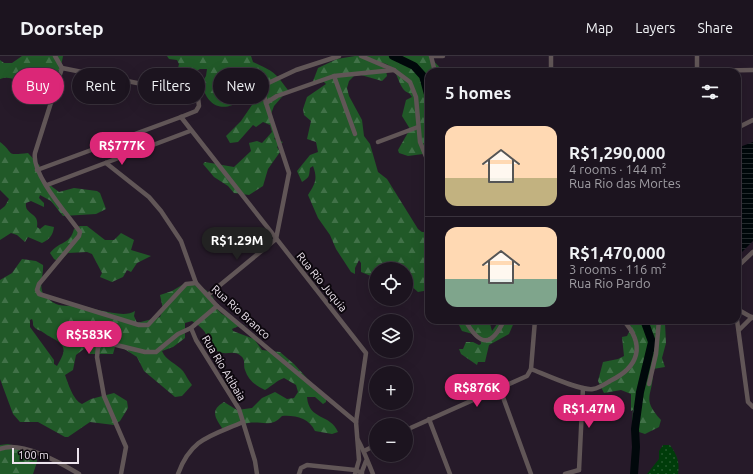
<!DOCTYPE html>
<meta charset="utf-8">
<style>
:root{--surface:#1c141f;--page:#251d28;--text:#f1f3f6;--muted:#a09ea4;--line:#3a333d;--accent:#db2777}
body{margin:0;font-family:Ubuntu,sans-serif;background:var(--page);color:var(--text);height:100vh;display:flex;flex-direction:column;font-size:15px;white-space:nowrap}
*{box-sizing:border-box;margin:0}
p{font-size:13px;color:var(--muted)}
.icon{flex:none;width:22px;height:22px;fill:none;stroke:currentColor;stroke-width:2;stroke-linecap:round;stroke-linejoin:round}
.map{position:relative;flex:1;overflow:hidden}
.panel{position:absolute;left:425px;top:12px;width:316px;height:256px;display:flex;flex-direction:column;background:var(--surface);border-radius:12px;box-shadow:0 4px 16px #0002,0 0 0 1px var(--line)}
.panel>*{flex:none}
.top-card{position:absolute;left:12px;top:12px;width:353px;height:36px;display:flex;gap:8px}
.controls{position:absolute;left:369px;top:206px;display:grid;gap:8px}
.controls a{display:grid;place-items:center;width:44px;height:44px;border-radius:50%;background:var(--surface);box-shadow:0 4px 16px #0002,0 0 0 1px var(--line);font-size:20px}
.scale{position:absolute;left:12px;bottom:10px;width:67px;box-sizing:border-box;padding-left:4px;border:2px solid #ece3ed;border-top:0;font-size:11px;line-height:14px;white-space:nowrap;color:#ece3ed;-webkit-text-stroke:3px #0c070d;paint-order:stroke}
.price{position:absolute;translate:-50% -34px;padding:0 9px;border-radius:14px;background:var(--accent);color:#fff;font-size:13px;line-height:26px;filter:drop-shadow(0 1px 2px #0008)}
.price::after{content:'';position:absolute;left:50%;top:24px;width:12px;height:9px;margin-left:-6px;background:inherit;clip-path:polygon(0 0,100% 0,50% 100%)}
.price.current{background:#222;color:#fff}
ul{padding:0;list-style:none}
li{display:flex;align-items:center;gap:12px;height:100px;padding:0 20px}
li+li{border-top:1px solid var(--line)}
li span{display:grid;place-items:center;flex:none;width:112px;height:80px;border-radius:12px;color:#555}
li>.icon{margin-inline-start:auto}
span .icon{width:48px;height:48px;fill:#fffc;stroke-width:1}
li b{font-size:17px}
h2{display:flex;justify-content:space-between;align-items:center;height:48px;padding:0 20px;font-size:17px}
.tag{padding:0 14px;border-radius:18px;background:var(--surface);box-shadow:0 4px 16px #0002,0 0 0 1px var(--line);font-size:14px;line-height:36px}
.tag.current{background:var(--accent);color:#fff}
header{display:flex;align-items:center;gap:24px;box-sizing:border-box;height:56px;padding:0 20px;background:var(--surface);border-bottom:1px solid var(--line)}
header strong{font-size:19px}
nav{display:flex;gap:22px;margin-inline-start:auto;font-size:14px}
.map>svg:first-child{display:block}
.grass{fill:url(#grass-dots)}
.forest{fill:url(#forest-firs);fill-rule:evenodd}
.water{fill:url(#water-rules)}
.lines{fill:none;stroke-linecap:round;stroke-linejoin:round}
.river{stroke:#01080b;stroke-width:8}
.minor{stroke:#615657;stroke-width:4.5}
.labels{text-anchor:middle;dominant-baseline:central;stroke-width:4;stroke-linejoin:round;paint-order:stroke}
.street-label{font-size:11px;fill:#ece3ed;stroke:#0c070d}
</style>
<header>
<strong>Doorstep</strong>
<nav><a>Map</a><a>Layers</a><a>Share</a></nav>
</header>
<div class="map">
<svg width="753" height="418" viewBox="0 0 753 418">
<defs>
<pattern id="grass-dots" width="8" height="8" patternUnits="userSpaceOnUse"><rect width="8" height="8" fill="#003c0a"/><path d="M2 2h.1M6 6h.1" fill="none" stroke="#25582e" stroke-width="1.8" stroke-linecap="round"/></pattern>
<pattern id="forest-firs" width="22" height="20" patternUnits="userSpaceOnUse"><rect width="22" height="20" fill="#215928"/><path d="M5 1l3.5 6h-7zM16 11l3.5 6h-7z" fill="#417148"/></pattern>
<pattern id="water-rules" width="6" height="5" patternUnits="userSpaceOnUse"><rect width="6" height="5" fill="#01080b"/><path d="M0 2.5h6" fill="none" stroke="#262c2f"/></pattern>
</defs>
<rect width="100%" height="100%" fill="#261a29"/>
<path class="grass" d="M663,389H670C677,399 680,406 678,418H647L659,403V395Z"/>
<g class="forest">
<path d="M22,0H63C59,24 51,21 30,21C26,21 22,23 18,23C11,23 7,20 0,23V4L4,7H12Z"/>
<path d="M167,0H251L253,6C273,15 275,16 288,34L274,50L271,58L277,79L274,83L283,86L277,91L280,96L268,113L263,130L249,139L234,137L228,130L214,121L203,108L205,106L234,111L251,95L249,87L257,85L262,87L272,76L270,69L263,66L256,71L253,69L238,86L230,87L226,80L241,65L254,46L248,25L246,26C250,50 208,67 202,26L206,20L207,13H200L188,20L177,16L179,8L177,4L169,3Z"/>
<path d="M355,0H429L444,16H429V108L423,98L408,100L399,97L398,94L410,73L402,60L406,44L412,41C410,37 408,37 405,35C395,24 399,9 379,6L386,14L387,20L382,25L361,19L354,20L349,25L347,32L349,40L362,64L364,80L370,88L378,116L387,123L418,173L422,176H429V234L418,236L410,229L406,231V213H376V225L371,220L361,216V207L359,204L355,212V218L351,216L336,193L330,179L318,162L308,139C315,128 318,123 313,110L310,112C309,120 310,121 302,126L297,115L310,99L318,96L316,86L307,83L311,65L304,59L303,53L307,41L326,28L324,26L312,28L318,12L337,3Z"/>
<path d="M0,86C15,97 4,100 28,97L40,110L38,115L46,126L59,136L74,132L97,135L100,137L106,153L96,158L63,160L51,145L40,139L39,142L44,147V151L31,145L26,147C24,159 40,156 37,171L40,173L45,169L54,171C53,179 50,183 42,187L28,181L25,186L17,179L11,177L0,184V154L5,150L9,143L0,134Z"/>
<path d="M80,170H87L105,184H114L121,177L134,184L131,194L151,200L137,207L131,216L127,214L123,221L112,226L100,221L102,217L92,198L87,196L68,197L59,206L54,203L50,197C59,185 70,189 74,173Z"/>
<path d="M22,203L36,205L43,209C44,218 38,231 44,239C47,242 52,246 56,248C64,251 73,249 81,250C94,252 124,263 135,255L134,260L137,267L160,261L163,253L160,239L172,235L187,226L206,234L213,241L217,253L222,258L245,270H239L232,273L233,275L254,283L262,294L280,296L294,308L326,343V346L323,348L315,341H307C309,365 330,357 338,376L332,378L315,375C309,362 295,359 282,360C271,372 263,365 248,367C239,369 232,372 224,375C217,364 208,355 224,346L237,354L252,352L262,342L275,336L287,343L294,342L298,336L296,329L284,322C276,325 272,330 265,334C256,330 248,324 245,314C243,309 246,304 241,300C230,291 223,306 208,286C207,275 201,271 192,265L185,267V282L173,291L162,295C166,305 176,307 183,315C186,319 188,324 192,329L182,340L175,341L144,315L137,301L118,289L115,291L113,298H89V289L76,299L73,314L65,319C68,327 73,344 82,348L91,343L114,337L127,345L128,352L120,365L114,369L90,366L68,381H65L38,366H20L13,358L0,323V224L12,217ZM32,263C33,265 33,267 33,269C34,272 38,274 41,275C59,288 72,286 57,310L54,308V304L30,271V264Z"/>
<polygon points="464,264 489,264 492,275 500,264 515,264 509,278 489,289 485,306 478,306 477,309 461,298 459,293 463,293 466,286 473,286 479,289 481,288 480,280 462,275 459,269 466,269"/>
<path d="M620,264H664L665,267L666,287L662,302L665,311L653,313C654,340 640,341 661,364L659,371L645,378L639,376L632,367L633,354L631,355V338L621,334L604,337L598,325L603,306L618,303L624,300L622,281L627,280L631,272L629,268H621Z"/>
<polygon points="8,388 29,393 36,398 37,406 33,418 0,418 0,389"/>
</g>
<polygon class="water" points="753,86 753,185 737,201 737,92"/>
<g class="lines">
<g class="river">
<polyline points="393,0 414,10 423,20 429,42"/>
<polyline points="634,418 636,391 635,373 640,336 652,286 644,264"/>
</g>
<g class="minor">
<polyline points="361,0 394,14 410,26 416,41 420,86 429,108"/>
<polyline points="431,0 435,16"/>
<polyline points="431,0 443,0"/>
<polyline points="697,0 697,16"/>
<path d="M62,12L35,97C31,118 68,159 80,176L79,180L39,228L37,234L39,238L139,269H148L186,228L196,227"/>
<polyline points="551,16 551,0"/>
<polyline points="647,16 753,14"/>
<polyline points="334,20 355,78"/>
<polyline points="266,47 262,30 296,14 339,0"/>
<polyline points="181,61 366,297 356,366 359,404 355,418"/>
<polyline points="737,72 753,64"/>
<polyline points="378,86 418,71"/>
<polyline points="106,107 149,141 161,155 181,185 196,227 217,250 356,366"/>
<polyline points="37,114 181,61 196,55 199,50 198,42 192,38 62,12 55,0"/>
<polyline points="47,129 190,75"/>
<polyline points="737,211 753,196"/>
<polyline points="208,239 276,183 289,117 266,47 277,40 334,20 394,14"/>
<polyline points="217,250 191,272 196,284 239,353 255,405 257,418"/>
<polyline points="737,253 753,262"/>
<path d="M465,264C479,289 491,293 504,264"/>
<polyline points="737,264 748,346 753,351"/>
<polyline points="739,274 752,261"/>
<path d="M531,313C544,318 580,335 593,333C599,332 605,328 610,325C639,311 646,289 623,264"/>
<polyline points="649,328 656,298 659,264"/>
<polyline points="500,333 531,418"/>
<polyline points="429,363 450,418"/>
<polyline points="406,374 527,320 531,313 535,264"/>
<path d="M358,384C364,395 368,406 373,418"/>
<path d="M0,393C21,384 61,407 79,418"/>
<polyline points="364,395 376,389"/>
<polyline points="579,414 583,332"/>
<polyline points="121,418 126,391 104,340 97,301 98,291 104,286 145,296 156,296 178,278 191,272"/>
<path d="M178,418C191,382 211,380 243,366"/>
<polyline points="299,418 301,412 307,409 355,414 362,417"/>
<polyline points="361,418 366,405"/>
<polyline points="565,418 579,414"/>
</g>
</g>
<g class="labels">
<g class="street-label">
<text transform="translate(322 226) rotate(51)">Rua Rio Juquia</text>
<text transform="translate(241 256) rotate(42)">Rua Rio Branco</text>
<text transform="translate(224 312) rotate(59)">Rua Rio Atibaia</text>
</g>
</g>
</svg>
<div class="controls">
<a><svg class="icon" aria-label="locate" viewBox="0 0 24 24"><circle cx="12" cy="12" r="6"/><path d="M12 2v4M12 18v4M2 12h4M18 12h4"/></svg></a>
<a><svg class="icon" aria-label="layers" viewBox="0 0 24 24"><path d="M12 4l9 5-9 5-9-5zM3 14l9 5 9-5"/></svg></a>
<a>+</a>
<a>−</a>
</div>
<div class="scale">100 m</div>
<b class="price" style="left:122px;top:110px">R$777K</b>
<b class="price current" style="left:237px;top:205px">R$1.29M</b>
<b class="price" style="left:89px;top:299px">R$583K</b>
<b class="price" style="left:477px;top:352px">R$876K</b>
<b class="price" style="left:589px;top:373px">R$1.47M</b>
<div class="top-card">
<a class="tag current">Buy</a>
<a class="tag">Rent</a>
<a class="tag">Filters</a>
<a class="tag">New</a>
</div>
<section class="panel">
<h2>5 homes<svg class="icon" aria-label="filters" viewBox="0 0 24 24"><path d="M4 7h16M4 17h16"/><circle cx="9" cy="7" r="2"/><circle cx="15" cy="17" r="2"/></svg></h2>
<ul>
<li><span style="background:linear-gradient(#ffd9b3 65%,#c2b280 0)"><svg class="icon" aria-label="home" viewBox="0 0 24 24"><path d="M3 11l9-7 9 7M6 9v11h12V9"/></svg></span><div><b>R$1,290,000</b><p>4 rooms · 144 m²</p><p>Rua Rio das Mortes</p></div></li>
<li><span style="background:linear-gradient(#ffd9b3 65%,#7fa58c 0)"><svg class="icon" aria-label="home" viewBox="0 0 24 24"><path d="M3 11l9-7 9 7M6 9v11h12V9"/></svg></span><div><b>R$1,470,000</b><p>3 rooms · 116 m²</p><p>Rua Rio Pardo</p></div></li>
</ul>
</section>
</div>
